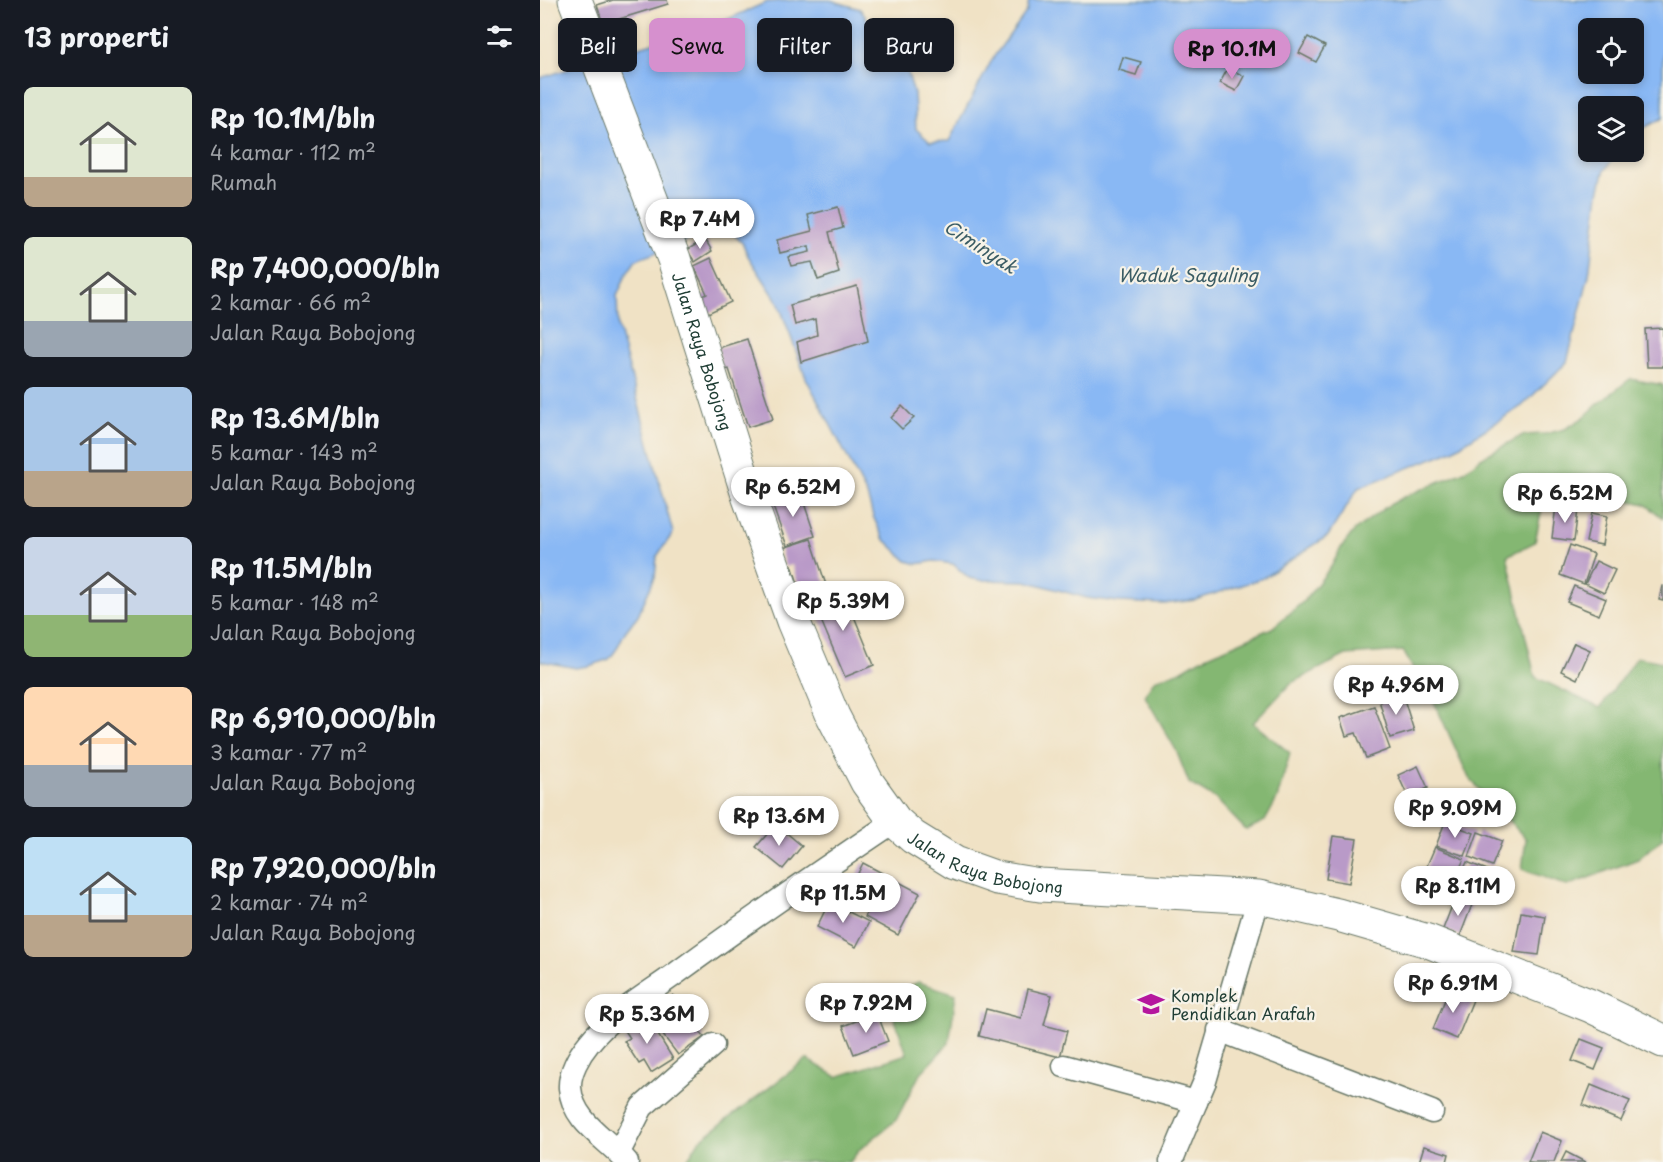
<!DOCTYPE html>
<html lang="id">
<meta charset="utf-8">
<style>
:root{--surface:#171b24;--page:#20242c;--text:#f1f3f6;--muted:#9ea1a6;--accent:#d690ce}
body{margin:0;font-family:"Playpen Sans",sans-serif;background:var(--page);color:var(--text);height:100vh;display:flex;flex-direction:column;font-size:22px;white-space:nowrap}
*{box-sizing:border-box;margin:0}
p{font-size:20px;color:var(--muted)}
.icon{flex:none;width:33px;height:33px;fill:none;stroke:currentColor;stroke-width:2;stroke-linecap:round;stroke-linejoin:round}
.map{position:relative;flex:1;overflow:hidden}
.details{display:flex;flex-direction:column;background:var(--surface);width:540px}
.details>*{flex:none}
.banner{position:absolute;left:18px;top:18px;width:570px;height:54px;display:flex;gap:12px}
.tools{position:absolute;left:1038px;top:18px;display:grid;gap:12px}
.tools a{display:grid;place-items:center;width:66px;height:66px;border-radius:9px;background:var(--surface);box-shadow:0 3px 9px #0003;font-size:30px}
.price{position:absolute;translate:-50% -51px;padding:0 14px;border-radius:21px;background:#fff;color:#222;font-size:20px;line-height:39px;filter:drop-shadow(0 2px 3px #0008)}
.price::after{content:'';position:absolute;left:50%;top:36px;width:18px;height:14px;margin-left:-9px;background:inherit;clip-path:polygon(0 0,100% 0,50% 100%)}
.price.selected{background:var(--accent);color:#111}
ul{padding:0;list-style:none}
li{display:flex;align-items:center;gap:18px;height:150px;padding:0 24px}
li span{display:grid;place-items:center;flex:none;width:168px;height:120px;border-radius:9px;color:#555}
li>.icon{margin-inline-start:auto}
span .icon{width:72px;height:72px;fill:#fffc;stroke-width:1}
li b{font-size:26px}
h2{display:flex;justify-content:space-between;align-items:center;height:72px;padding:0 24px;font-size:26px}
.pill{padding:0 21px;border-radius:9px;background:var(--surface);box-shadow:0 3px 9px #0003;font-size:21px;line-height:54px}
.pill.selected{background:var(--accent);color:#111}
main{display:flex;flex:1;min-height:0}
.map>svg:first-child{display:block}
.forest{fill:#84b772;stroke:#527a53;stroke-width:1.5}
.water{fill:#89b8f4;stroke:#547a94;stroke-width:1.5;fill-rule:evenodd}
.building{fill:#b99ac8}
.lines{fill:none;stroke-linecap:round;stroke-linejoin:round}
.minor-casing{stroke:#687767;stroke-width:25}
.secondary-casing{stroke:#687767;stroke-width:35}
.minor{stroke:#fff;stroke-width:22}
.secondary{stroke:#fff;stroke-width:33}
.labels{text-anchor:middle;dominant-baseline:central;stroke-width:4.5;stroke-linejoin:round;paint-order:stroke}
.street-label{font-size:16px;fill:#1f3d34;stroke:#f7f3e8}
.poi-label{font-size:16px;fill:#1f3d34;stroke:#f7f3e8;text-anchor:start}
.water-label{font-size:18px;font-style:italic;fill:#3a5c64;stroke:#f7f3e8}
</style>
<main>
<section class="details">
<h2>13 properti<svg class="icon" aria-label="filters" viewBox="0 0 24 24"><path d="M4 7h16M4 17h16"/><circle cx="9" cy="7" r="2"/><circle cx="15" cy="17" r="2"/></svg></h2>
<ul>
<li><span style="background:linear-gradient(#dfe7d0 75%,#b9a48a 0)"><svg class="icon" aria-label="home" viewBox="0 0 24 24"><path d="M3 11l9-7 9 7M6 9v11h12V9"/></svg></span><div><b>Rp 10.1M/bln</b><p>4 kamar · 112 m²</p><p>Rumah</p></div></li>
<li><span style="background:linear-gradient(#dfe7d0 70%,#9aa5b1 0)"><svg class="icon" aria-label="home" viewBox="0 0 24 24"><path d="M3 11l9-7 9 7M6 9v11h12V9"/></svg></span><div><b>Rp 7,400,000/bln</b><p>2 kamar · 66 m²</p><p>Jalan Raya Bobojong</p></div></li>
<li><span style="background:linear-gradient(#a9c7e8 70%,#b9a48a 0)"><svg class="icon" aria-label="home" viewBox="0 0 24 24"><path d="M3 11l9-7 9 7M6 9v11h12V9"/></svg></span><div><b>Rp 13.6M/bln</b><p>5 kamar · 143 m²</p><p>Jalan Raya Bobojong</p></div></li>
<li><span style="background:linear-gradient(#c9d6e8 65%,#8fb573 0)"><svg class="icon" aria-label="home" viewBox="0 0 24 24"><path d="M3 11l9-7 9 7M6 9v11h12V9"/></svg></span><div><b>Rp 11.5M/bln</b><p>5 kamar · 148 m²</p><p>Jalan Raya Bobojong</p></div></li>
<li><span style="background:linear-gradient(#ffd9b3 65%,#9aa5b1 0)"><svg class="icon" aria-label="home" viewBox="0 0 24 24"><path d="M3 11l9-7 9 7M6 9v11h12V9"/></svg></span><div><b>Rp 6,910,000/bln</b><p>3 kamar · 77 m²</p><p>Jalan Raya Bobojong</p></div></li>
<li><span style="background:linear-gradient(#bfe0f5 65%,#b9a48a 0)"><svg class="icon" aria-label="home" viewBox="0 0 24 24"><path d="M3 11l9-7 9 7M6 9v11h12V9"/></svg></span><div><b>Rp 7,920,000/bln</b><p>2 kamar · 74 m²</p><p>Jalan Raya Bobojong</p></div></li>
</ul>
</section>
<div class="map">
<svg width="1123" height="1162" viewBox="0 0 1123 1162">
<rect width="100%" height="100%" fill="#f7f3e8"/>
<filter id="ink" filterUnits="userSpaceOnUse"><feTurbulence type="fractalNoise" baseFrequency=".0167" numOctaves="2"/><feDisplacementMap in="SourceGraphic" scale="12" xChannelSelector="R" yChannelSelector="G"/><feConvolveMatrix kernelMatrix="1 2 1 2 8 2 1 2 1" color-interpolation-filters="sRGB"/></filter>
<filter id="wash" filterUnits="userSpaceOnUse"><feTurbulence type="fractalNoise" baseFrequency=".008" numOctaves="4" result="noise"/><feDisplacementMap in="SourceGraphic" scale="24" xChannelSelector="R" yChannelSelector="G"/><feGaussianBlur stdDeviation="1.35" result="paint"/><feColorMatrix in="noise" values="0 0 0 0 0 0 0 0 0 0 0 0 0 0 0 0 0 1.4 0 .05"/><feComposite in="paint" operator="in"/></filter>
<g filter="url(#wash)">
<rect width="100%" height="100%" fill="#f0e2c5"/>
<g class="forest">
<polygon points="1090,379 1123,385 1123,518 1105,504 1046,491 1004,498 995,542 967,556 995,677 1060,708 1097,657 1123,662 1123,838 1098,859 1027,886 982,869 986,839 929,778 897,708 863,651 806,655 751,683 713,723 750,753 737,799 725,821 706,830 676,799 649,783 636,750 605,696 614,680 641,671 659,660 732,628 764,601 791,567 801,548 814,531 846,507 864,497 924,471 941,458 983,435 1005,434 1025,429 1043,418 1058,404"/>
<polygon points="378,982 416,994 409,1043 380,1074 356,1120 319,1150 310,1162 146,1162 159,1141 267,1059 297,1077 367,1054 354,1017 359,992"/>
</g>
<path class="water" d="M254,0H290L320,9L340,38L364,59L374,94L376,129L390,142L409,141L453,58L487,11L489,0H1123V118L1094,133V106H1048V152H1077L1064,172L1059,193L1049,275L1027,362L982,406L913,450L818,488L788,536L723,578L655,600L624,604L579,602L547,598L486,581L440,580L429,578L413,564L394,561L377,564L367,561L343,538L333,516L327,495L266,378L238,302L208,256L203,244L186,226L96,260L86,275L77,296L78,327L133,533L117,556L115,577L98,615L85,632L76,650L69,659L49,666L36,668L0,661V78L186,20L227,2ZM1048,28H1094V74H1048Z"/>
<g id="blocks">
<g class="building">
<polygon points="73,0 127,0 128,4 63,24 57,5"/>
<polygon points="768,37 785,46 776,62 759,53"/>
<polygon points="583,57 601,62 596,75 579,70"/>
<polygon points="688,68 704,76 696,91 680,83"/>
<polygon points="298,207 303,228 289,232 299,273 278,280 272,262 251,266 248,257 270,252 269,246 240,253 237,240 272,231 268,215"/>
<polygon points="165,239 172,251 155,262 147,250"/>
<polygon points="171,258 191,302 166,314 159,298 167,294 154,266"/>
<polygon points="317,286 328,341 261,362 257,342 277,335 275,319 255,325 250,305"/>
<polygon points="1123,328 1123,367 1107,367 1105,329"/>
<polygon points="207,339 233,419 208,427 189,369 182,370 178,348"/>
<polygon points="362,406 374,418 362,429 351,418"/>
<polygon points="260,491 275,536 247,546 231,501"/>
<polygon points="1016,506 1038,510 1034,541 1012,538"/>
<polygon points="1052,513 1067,516 1062,545 1046,542"/>
<polygon points="271,539 287,588 262,596 252,565 245,567 240,549"/>
<polygon points="1030,545 1054,554 1044,584 1020,575"/>
<polygon points="1056,561 1075,570 1064,593 1045,584"/>
<polygon points="1034,586 1066,599 1059,615 1027,602"/>
<polygon points="1122,586 1123,586 1123,601 1119,600"/>
<polygon points="302,587 334,665 305,677 272,599"/>
<polygon points="1034,643 1050,650 1037,679 1021,671"/>
<polygon points="862,693 874,731 850,738 839,700"/>
<polygon points="834,706 850,749 826,758 816,733 806,736 800,718"/>
<polygon points="878,766 888,788 868,797 858,775"/>
<polygon points="905,822 934,833 925,856 896,846"/>
<polygon points="236,824 262,846 243,869 216,847"/>
<polygon points="938,832 962,841 952,866 929,857"/>
<polygon points="793,836 817,839 809,883 786,879"/>
<polygon points="895,847 924,859 911,888 883,875"/>
<polygon points="927,862 947,870 936,898 915,890"/>
<polygon points="323,863 380,893 358,935 325,917 331,905 308,894"/>
<polygon points="915,898 932,905 920,936 903,929"/>
<polygon points="289,902 329,922 316,947 277,927"/>
<polygon points="981,912 1005,916 999,955 974,952"/>
<polygon points="488,989 512,995 504,1025 527,1031 520,1057 439,1036 446,1009 481,1018"/>
<polygon points="909,990 933,1000 917,1039 893,1029"/>
<polygon points="133,995 164,1037 138,1055 107,1014"/>
<polygon points="337,1013 348,1041 314,1054 303,1026"/>
<polygon points="106,1015 133,1059 111,1073 104,1061 99,1064 84,1041 90,1038 84,1029"/>
<polygon points="1041,1039 1064,1048 1055,1070 1032,1061"/>
<polygon points="1051,1085 1090,1101 1081,1121 1043,1105"/>
<polygon points="1000,1132 1022,1141 1014,1162 988,1162"/>
<polygon points="884,1146 909,1154 907,1162 879,1162"/>
<polygon points="1026,1152 1045,1162 1021,1162"/>
</g>
</g>
</g>
<g filter="url(#ink)">
<use href="#blocks" fill-opacity="0" stroke="#687767" stroke-width="1.5"/>
<g class="lines">
<g class="minor-casing">
<g id="minor">
<polyline points="679,1030 892,1112"/>
<polyline points="524,1066 656,1102 665,1081 719,897"/>
<polyline points="79,1152 102,1107 173,1045"/>
<path d="M87,1162C67,1138 33,1123 30,1088C29,1073 39,1055 49,1043C72,1014 108,994 138,972C209,920 282,870 355,821"/>
<polyline points="631,1162 656,1102"/>
</g>
</g>
<g class="secondary-casing">
<g id="secondary">
<path id="s1" d="M35,0L134,259L209,498L253,621L293,716L327,782L355,821L373,837L415,863L457,878L500,885L719,897L798,915L888,941L1051,1006L1123,1041"/>
</g>
</g>
<use href="#minor" class="minor"/>
<use href="#secondary" class="secondary"/>
</g>
</g>
<defs>
<g id="school-bare" transform="scale(2.07)"><path d="M0-5L7-2L0 1L-7-2ZM-4 1L0 2.5L4 1V4Q0 6-4 4Z" fill="#b5179e" stroke="#f7f3e8" stroke-width="2.5" paint-order="stroke"/></g>
</defs>
<g fill-rule="evenodd">
<use href="#school-bare" x="611" y="1004"/>
</g>
<g class="labels">
<g class="street-label">
<text stroke="none"><textPath href="#s1" startOffset="374">Jalan Raya Bobojong</textPath></text>
<text stroke="none"><textPath href="#s1" startOffset="986">Jalan Raya Bobojong</textPath></text>
</g>
<g class="poi-label">
<text x="631" y="995">Komplek<tspan x="631" dy="18">Pendidikan Arafah</tspan></text>
</g>
<g class="water-label">
<text transform="translate(441 246) rotate(33)">Ciminyak</text>
<text x="648" y="274">Waduk Saguling</text>
</g>
</g>
</svg>
<div class="tools">
<a><svg class="icon" aria-label="locate" viewBox="0 0 24 24"><circle cx="12" cy="12" r="6"/><path d="M12 2v4M12 18v4M2 12h4M18 12h4"/></svg></a>
<a><svg class="icon" aria-label="layers" viewBox="0 0 24 24"><path d="M12 4l9 5-9 5-9-5zM3 14l9 5 9-5"/></svg></a>
</div>
<b class="price selected" style="left:692px;top:80px">Rp 10.1M</b>
<b class="price" style="left:160px;top:250px">Rp 7.4M</b>
<b class="price" style="left:253px;top:518px">Rp 6.52M</b>
<b class="price" style="left:1025px;top:524px">Rp 6.52M</b>
<b class="price" style="left:303px;top:632px">Rp 5.39M</b>
<b class="price" style="left:856px;top:716px">Rp 4.96M</b>
<b class="price" style="left:915px;top:839px">Rp 9.09M</b>
<b class="price" style="left:239px;top:847px">Rp 13.6M</b>
<b class="price" style="left:918px;top:917px">Rp 8.11M</b>
<b class="price" style="left:303px;top:924px">Rp 11.5M</b>
<b class="price" style="left:913px;top:1014px">Rp 6.91M</b>
<b class="price" style="left:326px;top:1034px">Rp 7.92M</b>
<b class="price" style="left:107px;top:1045px">Rp 5.36M</b>
<div class="banner">
<a class="pill">Beli</a>
<a class="pill selected">Sewa</a>
<a class="pill">Filter</a>
<a class="pill">Baru</a>
</div>
</div>
</main>
